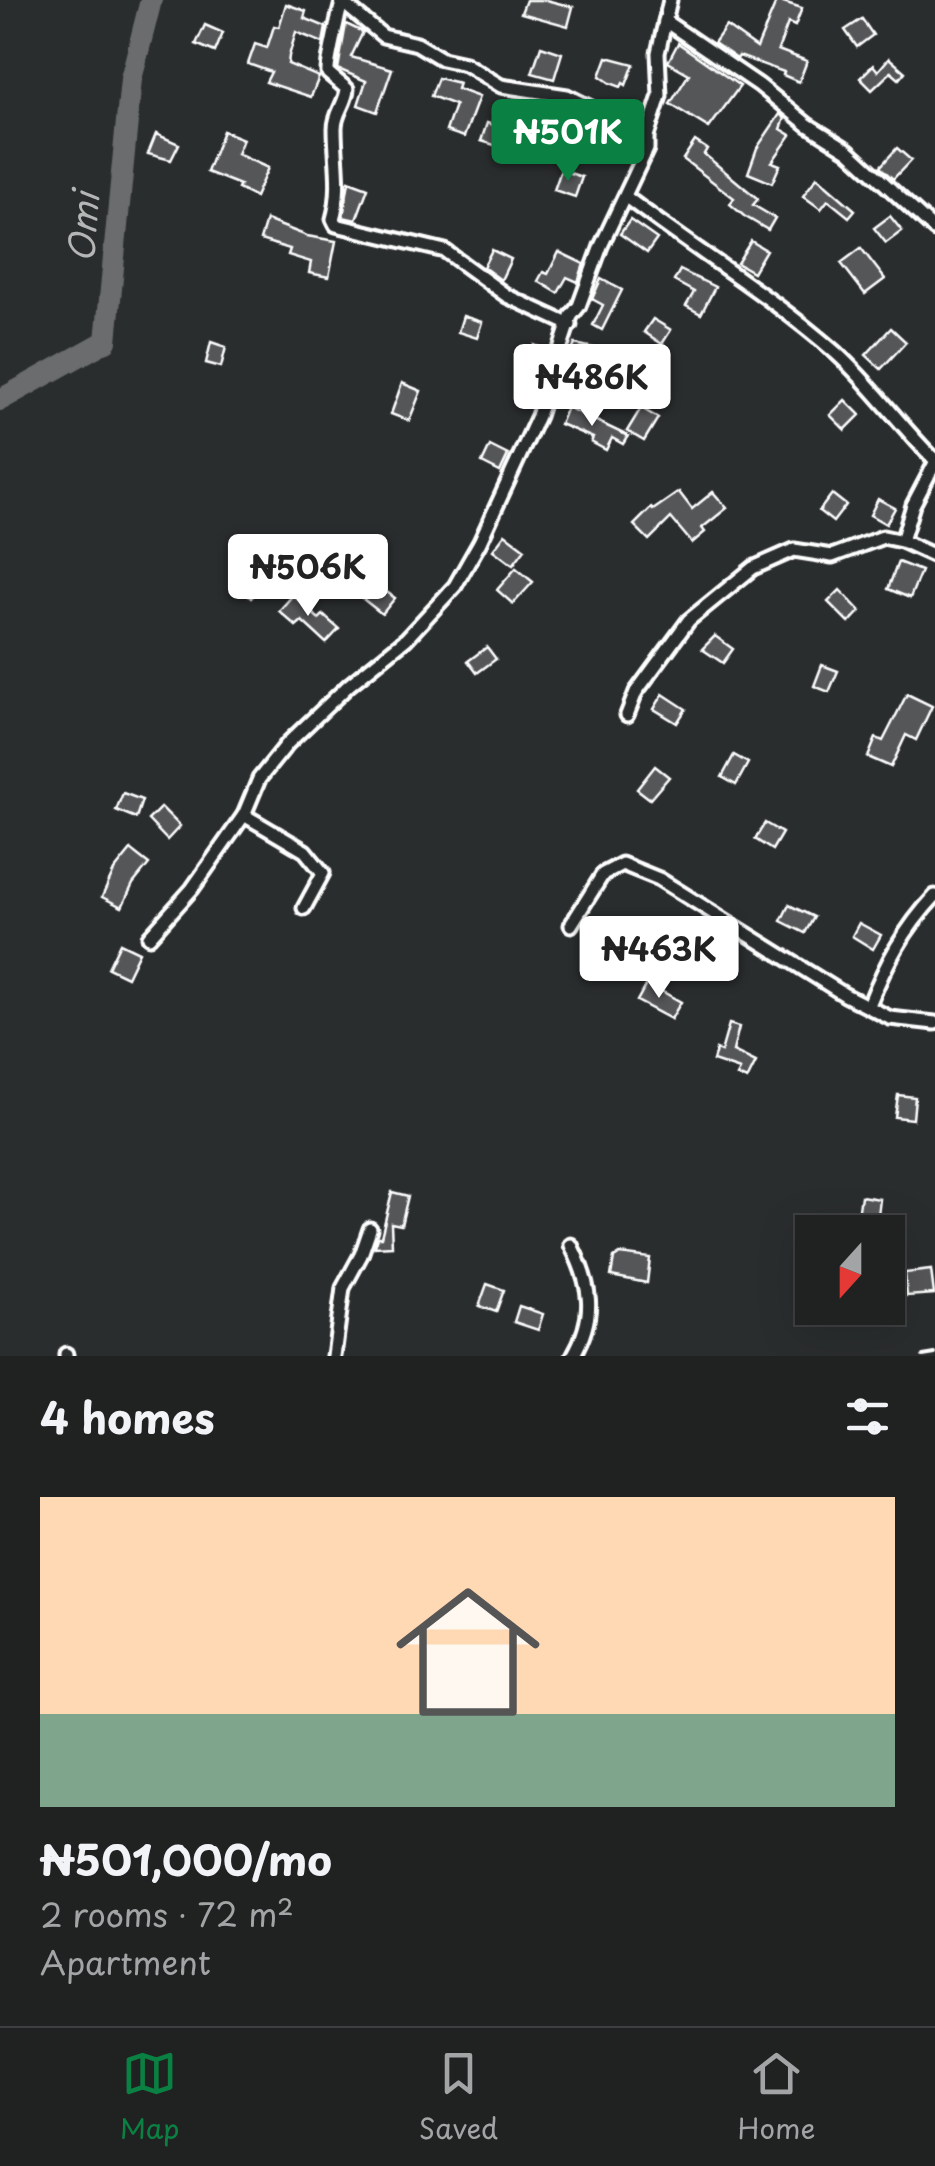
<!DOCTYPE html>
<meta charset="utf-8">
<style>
:root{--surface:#202222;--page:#2d2f2f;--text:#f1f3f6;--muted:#a2a4a5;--line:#3d3f40;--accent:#0b8043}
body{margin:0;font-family:"Playpen Sans",sans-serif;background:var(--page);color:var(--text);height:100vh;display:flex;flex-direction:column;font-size:38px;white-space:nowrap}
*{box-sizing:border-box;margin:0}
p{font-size:32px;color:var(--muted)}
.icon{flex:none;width:55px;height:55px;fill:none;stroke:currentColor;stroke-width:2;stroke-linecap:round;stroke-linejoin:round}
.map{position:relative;height:1356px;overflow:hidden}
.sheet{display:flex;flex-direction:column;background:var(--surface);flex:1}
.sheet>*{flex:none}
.needle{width:65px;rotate:201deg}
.controls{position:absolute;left:795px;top:1215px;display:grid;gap:20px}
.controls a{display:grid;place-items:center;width:110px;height:110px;border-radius:0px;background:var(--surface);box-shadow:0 10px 40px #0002,0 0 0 2px var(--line);font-size:50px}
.price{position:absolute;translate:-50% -85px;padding:0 22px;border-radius:10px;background:#fff;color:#222;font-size:32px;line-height:65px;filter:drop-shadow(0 2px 5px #0008)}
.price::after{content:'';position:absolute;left:50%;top:60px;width:30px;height:22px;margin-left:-15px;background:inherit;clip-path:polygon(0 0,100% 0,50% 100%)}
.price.current{background:var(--accent);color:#fff}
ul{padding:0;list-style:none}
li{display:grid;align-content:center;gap:20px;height:530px;padding:0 40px}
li+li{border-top:2px solid var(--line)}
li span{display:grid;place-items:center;height:310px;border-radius:0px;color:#555}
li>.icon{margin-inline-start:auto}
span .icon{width:180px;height:180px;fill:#fffc;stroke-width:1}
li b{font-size:42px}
h2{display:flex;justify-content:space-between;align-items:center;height:120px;padding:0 40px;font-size:42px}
.dock{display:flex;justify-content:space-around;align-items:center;height:140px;border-top:2px solid var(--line);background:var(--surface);font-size:28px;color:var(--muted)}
.dock a{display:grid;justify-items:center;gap:5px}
.dock .current{color:var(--accent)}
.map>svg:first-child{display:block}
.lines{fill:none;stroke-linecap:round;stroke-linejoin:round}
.river{stroke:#6a6c6d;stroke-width:22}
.building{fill:#555758;stroke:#fff;stroke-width:2.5}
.street-casing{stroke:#fff;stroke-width:19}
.street{stroke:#2a2d2e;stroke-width:11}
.rail{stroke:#fff;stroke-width:4}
.labels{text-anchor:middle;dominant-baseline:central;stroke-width:8;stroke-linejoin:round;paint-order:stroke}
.water-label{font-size:35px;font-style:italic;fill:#b4b6b6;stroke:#2a2d2e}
</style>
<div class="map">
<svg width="935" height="1356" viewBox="0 0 935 1356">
<rect width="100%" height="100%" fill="#2a2d2e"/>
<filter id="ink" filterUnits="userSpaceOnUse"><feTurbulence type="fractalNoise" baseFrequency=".01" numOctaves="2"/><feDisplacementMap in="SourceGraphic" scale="20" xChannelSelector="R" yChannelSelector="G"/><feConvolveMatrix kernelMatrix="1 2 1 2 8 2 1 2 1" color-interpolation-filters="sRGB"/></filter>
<g filter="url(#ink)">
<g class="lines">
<polyline class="river" points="0,400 106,341 131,79 151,0"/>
</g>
<g class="building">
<polygon points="526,0 546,0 573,7 568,26 521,13"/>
<polygon points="777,0 802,8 795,26 788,23 778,50 807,61 799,82 783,75 784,72 739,56 737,59 714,43 726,26 757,48"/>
<polygon points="286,4 306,11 304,18 326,27 323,43 296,32 289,56 288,64 319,77 311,97 266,82 271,72 248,64 255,44 267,48 274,26 279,27"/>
<polygon points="862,19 873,35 857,47 845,30"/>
<polygon points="346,24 363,32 351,57 392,69 377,112 358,105 366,81 338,69"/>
<polygon points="205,25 223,33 215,52 196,44"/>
<polygon points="678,43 740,86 709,128 670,104 689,74 668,62"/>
<polygon points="541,46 562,53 554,79 532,73"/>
<polygon points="607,57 634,64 626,85 623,83 621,87 610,83 600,76"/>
<polygon points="889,58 905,72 899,79 891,72 872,90 860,78 873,65 878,71"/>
<polygon points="438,78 459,83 457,89 479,97 464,137 446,131 455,105 431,96"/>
<polygon points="780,114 785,118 781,129 791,135 772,162 780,165 772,183 748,173 757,148"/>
<polygon points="487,123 510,130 501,147 481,141"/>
<polygon points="223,131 243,139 237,154 268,168 255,197 238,189 240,185 207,172"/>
<polygon points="156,134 179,144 171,160 148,154"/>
<polygon points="695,141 707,149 704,154 758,199 753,205 775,218 768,230 744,216 730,204 734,198 683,159"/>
<polygon points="897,148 911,160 893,179 880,167"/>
<polygon points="561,170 582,177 575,197 554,190"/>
<polygon points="817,177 855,210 849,217 828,200 821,209 803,196"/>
<polygon points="349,181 368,188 356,220 343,217"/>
<polygon points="890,216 902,231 886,243 874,228"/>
<polygon points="266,220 307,236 336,241 329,277 309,273 311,262 288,255 290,249 260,240"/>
<polygon points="630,220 657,239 647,253 620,234"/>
<polygon points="751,241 766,250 753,272 737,263"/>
<polygon points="861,248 885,279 865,294 841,263"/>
<polygon points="492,250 511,259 501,280 483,267"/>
<polygon points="559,252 584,264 578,282 567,277 558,293 538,281 543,272 548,274"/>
<polygon points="680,270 715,287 701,314 686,306 694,292 674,281"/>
<polygon points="601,279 622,290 602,330 593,325 603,305 592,299"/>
<polygon points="463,316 482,322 477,338 458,332"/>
<polygon points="653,319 671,330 662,344 644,332"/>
<polygon points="891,328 906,342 881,369 866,355"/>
<polygon points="211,342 226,347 221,367 206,363"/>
<polygon points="575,344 598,349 581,391 567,386 574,366 567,363"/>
<polygon points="534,345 550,351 541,377 524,371"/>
<polygon points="402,383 421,391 409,421 391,414"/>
<polygon points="845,400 860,415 845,430 830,415"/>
<polygon points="567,407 628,436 623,444 612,438 606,450 591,442 593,438 560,424"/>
<polygon points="641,408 658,418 644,441 627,431"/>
<polygon points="490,446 508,455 500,472 482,463"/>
<polygon points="679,492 692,509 713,492 727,508 702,528 705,532 692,543 671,518 649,540 634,525 651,508 653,510"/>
<polygon points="832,494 846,505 833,522 819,511"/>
<polygon points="878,499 895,508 886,524 870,515"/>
<polygon points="505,534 525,549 513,565 493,550"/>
<polygon points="342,550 377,577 373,582 395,598 382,614 344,584 351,575 334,562"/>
<polygon points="898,562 921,571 910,598 888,589"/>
<polygon points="256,566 265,574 262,578 266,582 251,598 238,586"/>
<polygon points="516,568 533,582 513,604 497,590"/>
<polygon points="840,590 860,611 849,623 828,602"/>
<polygon points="293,595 319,619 323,615 339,629 326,643 302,621 296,626 279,611"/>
<polygon points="715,636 733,649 723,663 702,649"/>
<polygon points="487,647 496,659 477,673 468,661"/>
<polygon points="822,665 838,671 829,692 814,686"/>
<polygon points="663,694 686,709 677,723 654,709"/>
<polygon points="907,694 932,706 916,740 906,735 891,767 868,757 876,738 883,741"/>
<polygon points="734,755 748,763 736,785 722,777"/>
<polygon points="655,766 669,777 650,799 637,789"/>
<polygon points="123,793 142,800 136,818 116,810"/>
<polygon points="161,807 180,826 167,840 148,820"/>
<polygon points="765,823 782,833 772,850 755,839"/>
<polygon points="131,850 149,864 133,884 122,907 102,897 114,871"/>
<polygon points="789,905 814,917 805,933 781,921"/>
<polygon points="678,923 696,929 690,950 671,945"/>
<polygon points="859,923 881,935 873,949 852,936"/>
<polygon points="120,943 139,952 127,977 108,968"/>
<polygon points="647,983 681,1002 671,1019 637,1001"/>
<polygon points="729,1024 739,1027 733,1051 756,1062 747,1080 737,1076 740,1070 713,1061 716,1050 721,1052"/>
<polygon points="898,1095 915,1097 913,1119 895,1117"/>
<polygon points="392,1192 408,1196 401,1225 391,1223 392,1246 375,1247 377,1237 381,1237"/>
<polygon points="861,1196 880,1199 877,1224 857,1222"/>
<polygon points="620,1254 650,1258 647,1283 611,1276 614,1258"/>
<polygon points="931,1270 934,1294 907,1296 905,1273"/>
<polygon points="487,1284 504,1290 496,1312 479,1306"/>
<polygon points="519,1306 543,1314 538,1330 514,1322"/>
</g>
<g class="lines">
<g class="street-casing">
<g id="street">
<path d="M343,0C339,12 327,64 328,73L347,89C346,103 335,113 335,128C335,159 342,188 333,219L336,225L445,251L507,296L570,325"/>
<polyline points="342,2 383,36 417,44 442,59 465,64 501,86 567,96 647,136"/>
<polyline points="665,21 759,85 808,125 848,150 935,230"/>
<path d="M626,197C695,250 770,295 836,353C871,384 901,427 935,460"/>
<polyline points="935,463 913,505 902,541 935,556"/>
<polyline points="627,715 636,692 689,620 753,568 794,550 832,556 883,537 902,541"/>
<polyline points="244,815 305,851 323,873 304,908"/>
<polyline points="571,925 603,874 622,864 659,879 845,995 890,1018 935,1023"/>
<polyline points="149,937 192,889 244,815 259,779 288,743 349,685 406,639 455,586 480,542 538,416 571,316 579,306 601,246 647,149 647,136 660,96 658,53 670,0"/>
<path d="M869,1005C886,963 904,929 935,896"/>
<path d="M571,1245C591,1285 597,1315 573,1356"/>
<polyline points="66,1356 66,1354"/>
<polyline points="334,1356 343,1288 361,1255 370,1229"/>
</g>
</g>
<use href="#street" class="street"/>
<polyline class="rail" points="923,1356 935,1354"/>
</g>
</g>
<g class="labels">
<g class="water-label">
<text transform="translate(82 227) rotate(-85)">Omi</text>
</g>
</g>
</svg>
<div class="controls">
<a><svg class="needle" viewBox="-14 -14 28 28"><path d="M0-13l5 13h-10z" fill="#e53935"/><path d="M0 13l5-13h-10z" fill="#a2a4a5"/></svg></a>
</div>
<b class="price current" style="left:568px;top:184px">₦501K</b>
<b class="price" style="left:592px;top:429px">₦486K</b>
<b class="price" style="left:308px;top:619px">₦506K</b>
<b class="price" style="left:659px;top:1001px">₦463K</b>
</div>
<section class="sheet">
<h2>4 homes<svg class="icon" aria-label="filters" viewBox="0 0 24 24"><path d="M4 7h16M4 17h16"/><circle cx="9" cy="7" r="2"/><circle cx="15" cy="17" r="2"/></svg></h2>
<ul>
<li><span style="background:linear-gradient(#ffd9b3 70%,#7fa58c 0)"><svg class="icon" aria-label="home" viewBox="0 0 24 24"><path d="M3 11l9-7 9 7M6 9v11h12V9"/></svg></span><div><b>₦501,000/mo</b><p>2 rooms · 72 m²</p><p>Apartment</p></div></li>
</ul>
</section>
<nav class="dock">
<a class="current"><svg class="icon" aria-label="map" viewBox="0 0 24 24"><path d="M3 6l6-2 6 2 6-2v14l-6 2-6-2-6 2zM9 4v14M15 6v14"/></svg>Map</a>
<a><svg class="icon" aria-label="saved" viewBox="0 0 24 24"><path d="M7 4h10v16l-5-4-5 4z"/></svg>Saved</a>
<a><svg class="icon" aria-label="home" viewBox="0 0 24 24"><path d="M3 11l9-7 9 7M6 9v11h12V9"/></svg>Home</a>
</nav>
